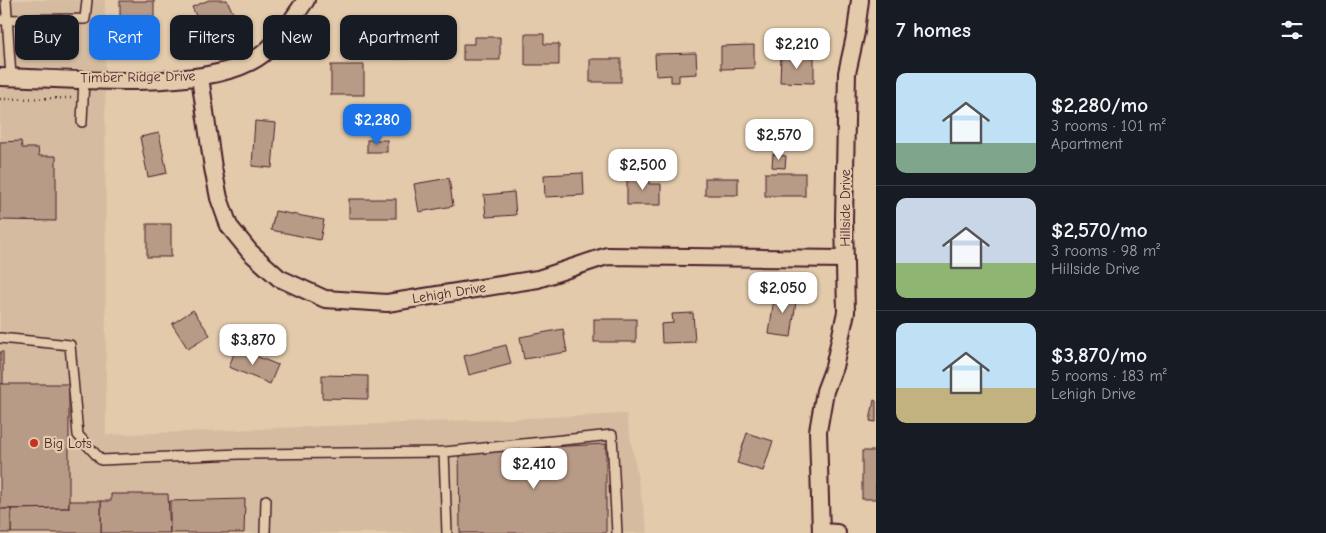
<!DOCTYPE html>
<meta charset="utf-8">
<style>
:root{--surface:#171b24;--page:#20242c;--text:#f1f3f6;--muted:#9ea1a6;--line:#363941;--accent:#1a73e8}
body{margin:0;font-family:"Comic Neue",sans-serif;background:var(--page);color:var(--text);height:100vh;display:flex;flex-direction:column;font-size:19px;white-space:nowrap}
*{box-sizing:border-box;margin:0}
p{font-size:16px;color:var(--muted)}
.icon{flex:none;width:28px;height:28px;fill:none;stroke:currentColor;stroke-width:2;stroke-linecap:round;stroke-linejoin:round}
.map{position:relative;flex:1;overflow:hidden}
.side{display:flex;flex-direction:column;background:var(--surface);width:450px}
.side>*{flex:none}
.guide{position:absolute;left:15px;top:15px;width:475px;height:45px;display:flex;gap:10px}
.price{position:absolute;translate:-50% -42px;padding:0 11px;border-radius:10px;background:#fff;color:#222;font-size:16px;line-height:32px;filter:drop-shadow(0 1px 2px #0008)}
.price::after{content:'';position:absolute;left:50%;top:30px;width:15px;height:11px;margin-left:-8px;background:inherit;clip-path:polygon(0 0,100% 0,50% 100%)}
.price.active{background:var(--accent);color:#fff}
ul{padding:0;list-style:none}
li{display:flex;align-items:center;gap:15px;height:125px;padding:0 20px}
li+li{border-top:1px solid var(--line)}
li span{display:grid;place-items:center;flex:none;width:140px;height:100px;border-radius:10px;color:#555}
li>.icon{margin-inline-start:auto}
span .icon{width:60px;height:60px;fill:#fffc;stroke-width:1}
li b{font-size:21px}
h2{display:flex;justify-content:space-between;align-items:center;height:60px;padding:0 20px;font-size:21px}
.tag{padding:0 18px;border-radius:10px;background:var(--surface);box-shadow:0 1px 4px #0004;font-size:18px;line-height:45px}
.tag.active{background:var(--accent);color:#fff}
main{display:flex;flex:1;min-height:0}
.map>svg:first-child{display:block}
.built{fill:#d5bca0}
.building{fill:#b89b87;stroke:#4a1f2b}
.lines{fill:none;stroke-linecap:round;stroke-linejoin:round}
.service-casing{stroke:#4a1f2b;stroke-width:12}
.minor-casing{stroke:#4a1f2b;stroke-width:20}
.path{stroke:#4a1f2b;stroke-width:2.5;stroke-dasharray:1 4;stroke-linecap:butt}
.service{stroke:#e2caab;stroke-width:9}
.minor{stroke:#e2caab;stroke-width:16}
.poi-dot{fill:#c8321e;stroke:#e2caab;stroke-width:2}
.labels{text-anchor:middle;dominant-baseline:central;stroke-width:4.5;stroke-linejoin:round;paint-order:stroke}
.street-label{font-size:14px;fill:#4a1f2b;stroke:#e2caab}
.poi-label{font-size:14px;fill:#4a1f2b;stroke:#e2caab;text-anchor:start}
</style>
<main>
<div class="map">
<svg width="876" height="533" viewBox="0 0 876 533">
<rect width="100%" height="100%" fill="#e2caab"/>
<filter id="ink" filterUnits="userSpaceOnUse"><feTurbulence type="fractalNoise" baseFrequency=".02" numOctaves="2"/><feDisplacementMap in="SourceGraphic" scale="10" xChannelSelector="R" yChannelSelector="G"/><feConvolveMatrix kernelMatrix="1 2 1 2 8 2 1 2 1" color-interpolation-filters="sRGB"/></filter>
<g filter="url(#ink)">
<polygon class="built" points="0,0 105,0 106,435 626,414 648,533 0,533"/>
<g class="building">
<polygon points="209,0 227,0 233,13 201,27 192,7"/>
<rect x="120" y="1" width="34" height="26"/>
<polygon points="394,30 436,30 437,58 395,59"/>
<polygon points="525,34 544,34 544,44 559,44 559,65 525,65"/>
<polygon points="474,37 500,37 500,60 463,60 463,44 474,44"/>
<polygon points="754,45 754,68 721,69 721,46"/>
<polygon points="696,53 697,74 679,75 679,82 671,82 671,75 656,76 655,54"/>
<polygon points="781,56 814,57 814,83 780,82"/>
<rect x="590" y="59" width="31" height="23"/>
<rect x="331" y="65" width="33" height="30"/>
<polygon points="255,121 276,123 272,168 252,166"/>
<polygon points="159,133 167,173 148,177 140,137"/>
<rect x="367" y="140" width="20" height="12"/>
<polygon points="21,141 22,148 38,148 39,156 56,156 56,221 0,220 0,142"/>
<polygon points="773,154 786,156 785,168 772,167"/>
<polygon points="583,173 584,195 545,197 544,175"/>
<rect x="765" y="173" width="40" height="23"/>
<polygon points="627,175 649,175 649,184 661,184 661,205 627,205"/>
<polygon points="449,178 453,206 419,212 414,184"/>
<rect x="705" y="178" width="33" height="17"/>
<polygon points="514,192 516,215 486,217 484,195"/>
<rect x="349" y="199" width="47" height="19"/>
<polygon points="275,211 324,220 320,240 271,230"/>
<rect x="147" y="224" width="24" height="33"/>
<polygon points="775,291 797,294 791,337 769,334"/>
<polygon points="193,310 210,335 188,349 172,324"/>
<polygon points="693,313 695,342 662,343 661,324 673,323 672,314"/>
<rect x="594" y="319" width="42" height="23"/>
<polygon points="563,329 567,352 524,359 520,337"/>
<polygon points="506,345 511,364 469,375 464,356"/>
<polygon points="236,348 278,365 270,384 229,367"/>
<rect x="0" y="352" width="3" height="32"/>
<polygon points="322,375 368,376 368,399 322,398"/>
<polygon points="0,384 69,384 69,508 0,509"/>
<polygon points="874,400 876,401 876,422 870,421"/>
<polygon points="747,433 773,441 763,471 737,463"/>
<polygon points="606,444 606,533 460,533 459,452"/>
<rect x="862" y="451" width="14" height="48"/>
<polygon points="111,494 168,494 170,533 101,533 101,501 111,501"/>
<polygon points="245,499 244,533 170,533 170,501"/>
<polygon points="69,501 101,501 101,533 11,533 11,509 69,508"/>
<rect x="0" y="509" width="11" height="24"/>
</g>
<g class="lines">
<g class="service-casing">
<g id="service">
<polyline points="6,0 11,77"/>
<polyline points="0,20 85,19 87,0"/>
<polyline points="82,122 84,79"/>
<polyline points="0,338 70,345 78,435 101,460 239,454 444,452"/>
<polyline points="265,533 266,500"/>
<polyline points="447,533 444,452 612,435 617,533"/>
</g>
</g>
<g class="minor-casing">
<g id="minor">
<path d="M0,77C65,78 203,93 257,58C276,47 293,18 306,0"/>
<polyline points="200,77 213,168 219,198 229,226 250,252 279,278 325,299 387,303 538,279 607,256 845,259"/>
<polyline points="821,532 837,533"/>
<polyline points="821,533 818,431 825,391 834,367 846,312 844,219 847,73 856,32 860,0"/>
</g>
</g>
<g class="path">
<polyline points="19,49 72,50"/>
<polyline points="0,99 71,98"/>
</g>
<use href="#service" class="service"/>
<use href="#minor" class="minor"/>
</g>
</g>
<circle class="poi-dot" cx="34" cy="443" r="5"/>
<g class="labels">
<g class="street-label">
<text transform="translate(138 77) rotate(-1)">Timber Ridge Drive</text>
<text transform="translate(845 208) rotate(-90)">Hillside Drive</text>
<text transform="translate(449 293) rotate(-9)">Lehigh Drive</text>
</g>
<g class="poi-label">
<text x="44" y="443">Big Lots</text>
</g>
</g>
</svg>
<b class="price" style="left:797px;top:70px">$2,210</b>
<b class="price active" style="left:377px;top:146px">$2,280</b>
<b class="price" style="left:779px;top:161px">$2,570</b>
<b class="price" style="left:643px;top:191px">$2,500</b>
<b class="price" style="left:783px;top:314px">$2,050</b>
<b class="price" style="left:253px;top:366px">$3,870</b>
<b class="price" style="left:534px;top:490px">$2,410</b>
<div class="guide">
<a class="tag">Buy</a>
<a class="tag active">Rent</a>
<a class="tag">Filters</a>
<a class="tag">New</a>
<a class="tag">Apartment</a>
</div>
</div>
<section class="side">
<h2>7 homes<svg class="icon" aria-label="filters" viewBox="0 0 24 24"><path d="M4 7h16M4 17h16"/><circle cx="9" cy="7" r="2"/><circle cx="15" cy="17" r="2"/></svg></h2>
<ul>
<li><span style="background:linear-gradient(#bfe0f5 70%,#7fa58c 0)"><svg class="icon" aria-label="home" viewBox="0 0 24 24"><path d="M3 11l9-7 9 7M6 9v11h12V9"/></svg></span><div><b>$2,280/mo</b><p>3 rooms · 101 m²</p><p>Apartment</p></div></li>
<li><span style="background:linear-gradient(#c9d6e8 65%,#8fb573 0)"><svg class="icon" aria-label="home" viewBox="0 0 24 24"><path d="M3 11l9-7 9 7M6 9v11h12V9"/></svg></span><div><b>$2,570/mo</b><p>3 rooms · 98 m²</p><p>Hillside Drive</p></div></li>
<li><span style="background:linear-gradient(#bfe0f5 65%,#c2b280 0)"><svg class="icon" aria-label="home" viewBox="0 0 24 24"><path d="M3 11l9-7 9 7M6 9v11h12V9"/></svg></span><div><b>$3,870/mo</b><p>5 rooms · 183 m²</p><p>Lehigh Drive</p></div></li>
</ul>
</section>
</main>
